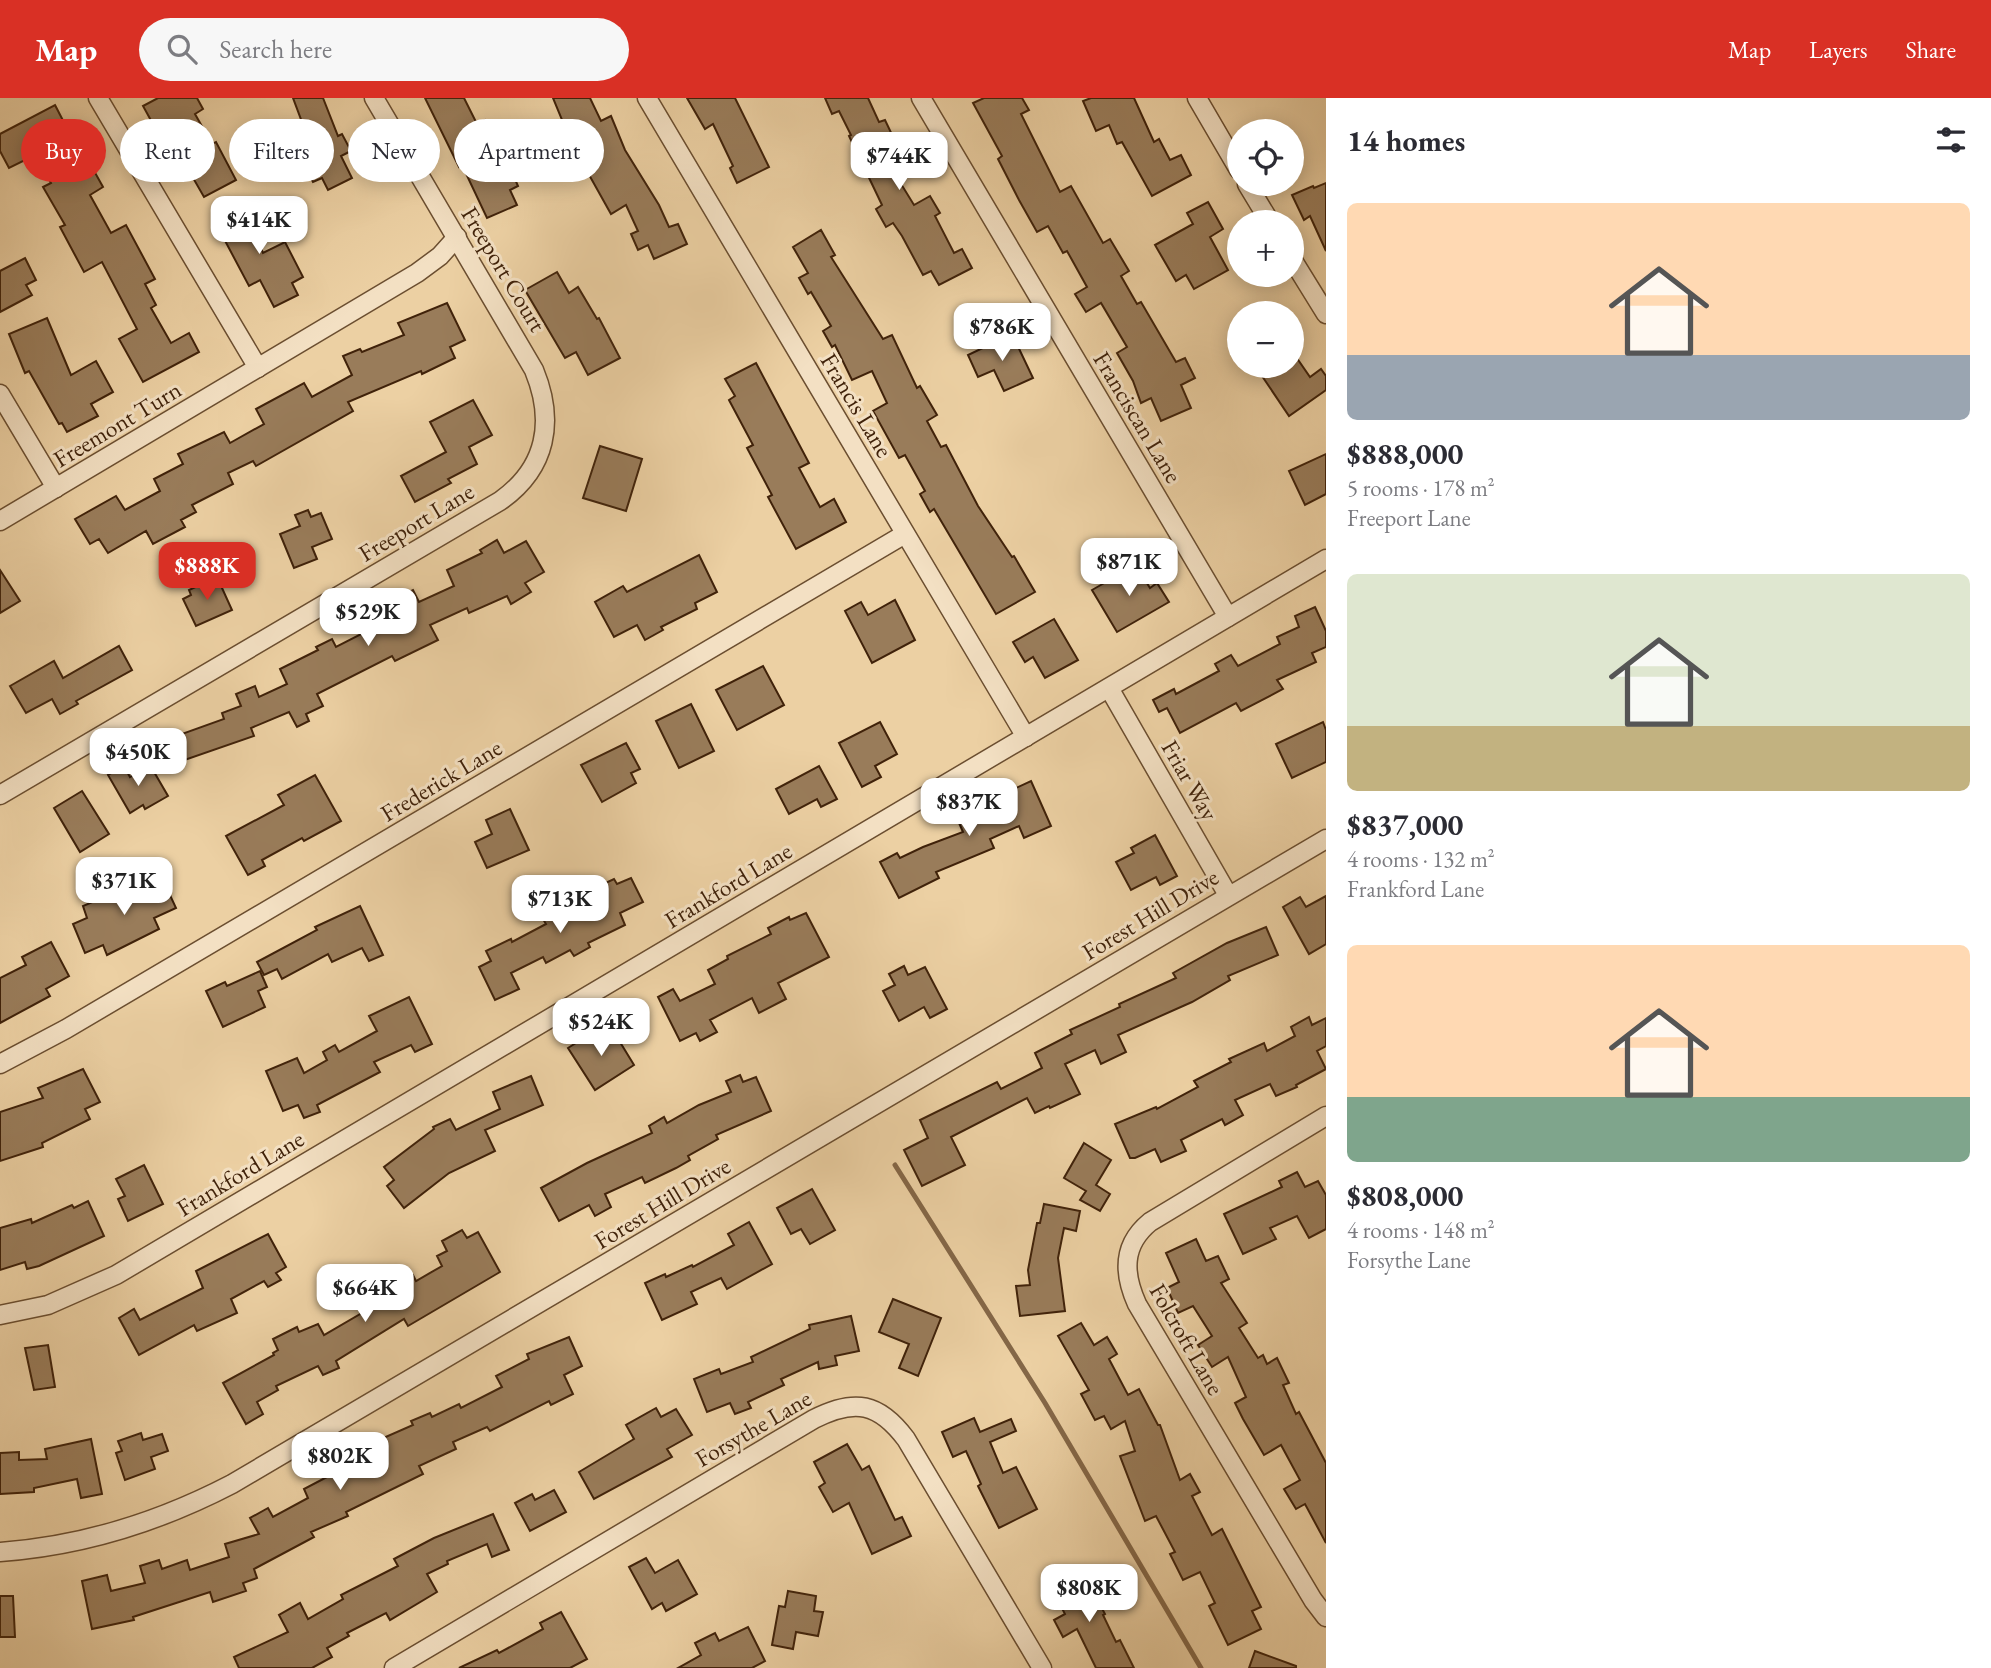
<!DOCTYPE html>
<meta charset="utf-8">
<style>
:root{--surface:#fff;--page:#f7f7f7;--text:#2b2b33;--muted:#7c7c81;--accent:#d93025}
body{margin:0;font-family:"EB Garamond",serif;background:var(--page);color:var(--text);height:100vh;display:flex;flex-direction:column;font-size:26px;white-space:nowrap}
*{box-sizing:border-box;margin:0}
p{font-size:23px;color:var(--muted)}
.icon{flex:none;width:38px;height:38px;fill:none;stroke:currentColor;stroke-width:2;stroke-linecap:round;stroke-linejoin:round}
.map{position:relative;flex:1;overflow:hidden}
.details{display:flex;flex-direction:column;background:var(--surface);width:665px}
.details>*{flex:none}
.top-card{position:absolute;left:21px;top:21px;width:665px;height:63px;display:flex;gap:14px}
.fabs{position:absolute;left:1227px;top:21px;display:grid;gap:14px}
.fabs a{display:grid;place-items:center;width:77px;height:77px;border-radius:50%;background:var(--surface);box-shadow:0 4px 18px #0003;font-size:35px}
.price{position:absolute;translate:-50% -60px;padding:0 16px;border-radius:14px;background:#fff;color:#222;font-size:23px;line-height:46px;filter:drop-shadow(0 2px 4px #0008)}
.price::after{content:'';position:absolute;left:50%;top:42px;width:21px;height:16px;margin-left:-10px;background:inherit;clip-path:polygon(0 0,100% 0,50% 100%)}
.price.on{background:var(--accent);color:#fff}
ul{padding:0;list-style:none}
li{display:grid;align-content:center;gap:14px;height:371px;padding:0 21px}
li span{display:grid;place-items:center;height:217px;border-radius:10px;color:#555}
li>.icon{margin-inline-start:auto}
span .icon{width:126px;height:126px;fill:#fffc;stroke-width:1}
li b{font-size:30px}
h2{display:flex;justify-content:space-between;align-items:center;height:84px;padding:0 21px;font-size:30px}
.chip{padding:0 24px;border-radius:32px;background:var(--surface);box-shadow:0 4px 18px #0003;font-size:24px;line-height:63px}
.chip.on{background:var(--accent);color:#fff}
header{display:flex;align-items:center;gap:42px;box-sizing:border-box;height:98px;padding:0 35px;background:var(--accent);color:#fff}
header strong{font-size:33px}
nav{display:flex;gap:38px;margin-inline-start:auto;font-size:24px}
.search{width:490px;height:63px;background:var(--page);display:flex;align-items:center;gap:18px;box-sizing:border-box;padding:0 24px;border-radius:38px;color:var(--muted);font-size:26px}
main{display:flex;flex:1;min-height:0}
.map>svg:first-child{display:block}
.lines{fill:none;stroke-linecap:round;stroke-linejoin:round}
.stream{stroke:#846747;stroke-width:5}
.building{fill:#997c5a;stroke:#40220a;stroke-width:2}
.minor-casing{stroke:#6b4e30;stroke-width:21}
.minor{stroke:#f3e0c3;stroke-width:18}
.labels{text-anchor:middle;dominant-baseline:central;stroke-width:6;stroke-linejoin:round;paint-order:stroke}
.street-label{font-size:24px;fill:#40220a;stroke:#f3e0c3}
</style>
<header>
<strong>Map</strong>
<div class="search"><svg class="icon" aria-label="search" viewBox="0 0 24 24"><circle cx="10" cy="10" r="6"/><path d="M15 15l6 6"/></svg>Search here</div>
<nav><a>Map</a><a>Layers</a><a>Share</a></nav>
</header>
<main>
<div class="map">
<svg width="1326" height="1570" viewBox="0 0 1326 1570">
<rect width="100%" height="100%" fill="#ecd0a3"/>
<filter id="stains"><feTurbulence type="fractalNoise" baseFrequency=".00286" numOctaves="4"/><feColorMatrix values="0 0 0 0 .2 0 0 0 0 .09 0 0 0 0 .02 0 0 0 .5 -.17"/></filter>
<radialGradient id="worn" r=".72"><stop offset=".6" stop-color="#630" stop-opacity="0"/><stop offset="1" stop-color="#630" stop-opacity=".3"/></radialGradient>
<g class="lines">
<polyline class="stream" points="895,1067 1045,1305 1201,1570"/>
</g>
<g class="building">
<polygon points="158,0 197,0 203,11 195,16 212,46 216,44 236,82 204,99 192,78 185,82 176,64 179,62 158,23 153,26 143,8"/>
<polygon points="293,0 323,0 338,38 342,36 351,53 341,58 352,80 328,92 322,80 313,84 299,57 312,51"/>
<polygon points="425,0 464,0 477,26 485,22 492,35 485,38 492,52 489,54 500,77 511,72 518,88 510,92 517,107 487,120 462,67 459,69"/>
<polygon points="553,0 590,0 601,23 611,18 625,52 659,107 669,129 678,126 687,146 654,161 648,147 638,152 631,136 638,133 626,107 611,116 578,57 574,59 562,31 565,29"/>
<polygon points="687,0 735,0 769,69 737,85 730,70 733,68 713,26 705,31"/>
<polygon points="825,0 868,0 879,24 885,22 904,62 890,68 914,107 930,98 940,115 935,118 954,155 962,151 972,170 939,187 931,173 923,177 902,138 893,125 886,129 876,111 882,107 849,38 851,37 839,13 832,16"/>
<polygon points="984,0 1022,0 1029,12 1021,16 1060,94 1071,88 1103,145 1110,141 1129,173 1121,178 1137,206 1141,204 1176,264 1185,260 1195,280 1181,287 1191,310 1161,323 1151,300 1141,305 1133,283 1117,255 1127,249 1101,205 1086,214 1075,196 1087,189 1067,153 1063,155 1048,128 1037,134 1019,102 998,61 1002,58 973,5"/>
<polygon points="1091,0 1134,0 1154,44 1159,41 1170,62 1181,57 1191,77 1152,98 1122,44 1117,46 1109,27 1096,33 1083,3"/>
<polygon points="55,7 71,38 64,41 84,76 93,71 103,89 90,97 111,135 126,127 155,181 145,186 156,207 151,210 171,245 189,235 199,254 143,284 119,241 137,231 102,164 84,174 60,129 65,127 43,89 51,85 35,57 9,70 0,53 0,36"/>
<polygon points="1326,85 1326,153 1310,118 1304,122 1292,97 1313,88 1314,90"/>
<polygon points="248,104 255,118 248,121 263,155 285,144 303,179 292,185 298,197 274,209 260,182 249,188 213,120"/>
<polygon points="1208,104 1223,131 1210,139 1228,172 1194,191 1186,177 1176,183 1155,147 1193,126 1187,115"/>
<polygon points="821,132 835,157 831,159 883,241 892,237 917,290 920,288 937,317 927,323 941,349 946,347 978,408 1012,459 1014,458 1035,494 996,516 934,411 930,414 920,396 925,393 905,357 899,360 873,313 887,305 872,273 852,282 835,247 832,249 823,233 831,228 811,194 808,196 799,180 808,175 793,149"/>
<polygon points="25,160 36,182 26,187 32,197 0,214 0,173"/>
<polygon points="557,174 569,195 578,189 597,221 599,220 620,260 588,277 576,254 565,260 525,192"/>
<polygon points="447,205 465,242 450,249 455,260 422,276 421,273 348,304 353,313 256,368 253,363 228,375 233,386 192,407 196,414 181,422 185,429 153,446 146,433 108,455 99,441 90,446 75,421 116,398 125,412 160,393 154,381 183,366 178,356 224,334 230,345 264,326 256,311 304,285 312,299 352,277 343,258 360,251 362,254 404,237 398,225"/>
<polygon points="47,220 71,277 96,263 113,294 91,306 98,318 67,334 62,325 59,326 29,273 25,275 9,236"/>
<polygon points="1012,236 1033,280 1004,293 994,272 978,279 968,257"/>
<polygon points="1292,253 1310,279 1321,271 1326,278 1326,292 1289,318 1262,278 1276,268 1292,268"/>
<polygon points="756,265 809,365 799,370 820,409 834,401 846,424 796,451 768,399 772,397 747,350 753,347 729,302 735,298 725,281"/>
<polygon points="473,302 492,337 469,349 477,366 448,381 451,385 415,404 401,378 446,354 430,324"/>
<polygon points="600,348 642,361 626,413 583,400"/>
<polygon points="1326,356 1326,396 1305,407 1289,373"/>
<polygon points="308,412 311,419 321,415 332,441 312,449 317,461 294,470 280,436 300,428 295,417"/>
<polygon points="497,442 504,455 526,443 544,474 525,485 531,494 511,506 507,498 469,515 467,510 430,527 438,542 395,563 392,558 317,596 323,608 306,616 309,623 297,629 289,614 251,630 254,638 173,666 165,642 224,621 222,615 241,608 236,596 255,588 259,599 287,586 280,571 318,552 316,549 332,541 336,549 377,528 376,524 399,513 393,502 413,492 419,504 454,488 447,472 482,455 480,452"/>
<polygon points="699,457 717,494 695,505 697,511 661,529 663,532 645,542 637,527 614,539 595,504 623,488 627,494"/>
<polygon points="1136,467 1150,490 1157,485 1169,504 1117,534 1092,492"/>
<polygon points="0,472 20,503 0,515"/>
<polygon points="217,479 232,512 196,528 183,501 191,497 189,492"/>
<polygon points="895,502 915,542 872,565 845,513 861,504 868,517"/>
<polygon points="1315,509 1326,533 1326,549 1312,555 1316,564 1277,582 1283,591 1241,613 1236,605 1180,635 1167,610 1159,614 1153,602 1174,591 1176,596 1219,573 1215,566 1231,557 1238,568 1280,546 1277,539 1299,529 1295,518"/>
<polygon points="1054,521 1078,562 1045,580 1033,559 1025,564 1013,544"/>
<polygon points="119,548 132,572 76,603 78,606 60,616 52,601 26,615 10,588 54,563 63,580"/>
<polygon points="763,568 784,607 737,632 716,592"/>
<polygon points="691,606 714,653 679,670 656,623"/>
<polygon points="880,624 897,656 875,668 881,679 862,689 839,645"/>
<polygon points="1323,624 1326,632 1326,664 1292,680 1276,646"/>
<polygon points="626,645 640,671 631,675 636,685 602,704 581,667"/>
<polygon points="150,667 168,698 145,711 143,707 130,715 108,677 124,668 130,679"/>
<polygon points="819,668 837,701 821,709 817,701 789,716 776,691"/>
<polygon points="315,677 341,723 304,743 302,740 262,762 265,768 248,777 226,738 284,707 278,697"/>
<polygon points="1031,683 1051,728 1024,740 1019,728 990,741 994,750 936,774 939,780 899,800 880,764 897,755 900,760 923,749 963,734 956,718"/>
<polygon points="82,693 109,736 80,754 54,710"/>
<polygon points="510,711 529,752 487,770 475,744 492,736 486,722"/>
<polygon points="1155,737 1177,778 1160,787 1156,779 1131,792 1116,764 1134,755 1131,750"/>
<polygon points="631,780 643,804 620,815 625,827 588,845 590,849 574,858 570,852 546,865 543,859 511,875 519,891 495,902 479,869 491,863 486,853 511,841 512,844 546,826 540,816 564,802 570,813 603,797 599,788 614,781 617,786"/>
<polygon points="149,781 152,787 163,782 176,810 154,820 159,831 107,857 103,847 85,855 73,826 87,820 83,808 106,798 107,800"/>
<polygon points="1326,798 1326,846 1309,856 1283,809 1300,799 1306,809"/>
<polygon points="360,808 383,857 369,863 362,850 332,864 328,856 282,881 277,871 264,877 257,864 317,832 315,829"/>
<polygon points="806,815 829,859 778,885 786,901 759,915 752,900 710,922 717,934 700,943 696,935 680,943 658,899 673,891 680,903 715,886 708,872 728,861 727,858 771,836 768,830 789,819 790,822"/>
<polygon points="1266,829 1278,857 1228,878 1230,882 1192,904 1118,937 1126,954 1101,966 1095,952 1065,966 1080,996 1050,1010 1049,1008 1035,1015 1027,1000 951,1039 965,1067 922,1088 904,1052 928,1040 920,1022 997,984 1001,991 1042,970 1035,955 1072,936 1070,932 1120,909 1119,906 1176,880 1173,875 1227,845"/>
<polygon points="51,844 69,878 46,891 50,898 0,925 0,880 26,867 22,859"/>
<polygon points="904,868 908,877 925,869 947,911 930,920 924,909 899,923 883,893 895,887 889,876"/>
<polygon points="260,873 267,889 258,893 265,909 223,929 206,893 225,884 227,888"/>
<polygon points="409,899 432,946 415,954 411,947 374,964 380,974 317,1007 320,1014 304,1020 298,1007 283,1013 266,973 297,960 304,975 327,962 323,954 335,947 339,954 377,933 369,918"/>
<polygon points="1309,919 1312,927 1326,920 1326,948 1317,953 1326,971 1296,987 1297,989 1276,998 1270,986 1235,1002 1243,1017 1225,1027 1222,1021 1181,1042 1186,1053 1161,1064 1155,1051 1135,1060 1130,1060 1115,1026 1156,1009 1157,1011 1198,989 1194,983 1231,964 1229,961 1264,945 1267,953 1295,938 1291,929"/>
<polygon points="612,931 634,967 595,992 568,950 587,938 591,944"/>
<polygon points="83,971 100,1004 85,1011 90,1021 42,1045 43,1049 0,1063 0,1014 43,1000 38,990"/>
<polygon points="740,977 743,984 756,979 771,1013 716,1037 718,1041 688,1058 690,1062 676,1070 645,1085 642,1079 605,1096 611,1109 595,1118 589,1107 559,1123 541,1090 587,1065 652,1035 649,1028 664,1019 667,1025 699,1007 731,994 726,983"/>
<polygon points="531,978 543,1007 485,1032 495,1053 449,1075 404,1110 387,1088 394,1082 384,1069 434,1031 433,1029 450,1021 456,1032 500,1011 493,994"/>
<polygon points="1084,1045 1111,1062 1096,1087 1110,1096 1100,1113 1080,1102 1086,1093 1064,1080"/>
<polygon points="144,1067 163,1106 128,1123 118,1101 125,1098 116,1081"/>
<polygon points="1297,1074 1305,1089 1318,1083 1326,1097 1326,1131 1309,1140 1297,1118 1270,1130 1276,1141 1243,1156 1224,1116 1282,1089 1279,1083"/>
<polygon points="812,1091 835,1132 810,1146 801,1131 791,1136 777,1110"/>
<polygon points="88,1103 104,1138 39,1168 27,1171 25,1164 0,1172 0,1130 31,1121 32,1125 72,1107 74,1110"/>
<polygon points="1044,1106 1080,1113 1076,1133 1064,1130 1058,1160 1065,1213 1020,1218 1016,1188 1030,1187 1028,1172 1037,1125 1040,1125"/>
<polygon points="749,1124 772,1166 727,1191 721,1180 691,1194 697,1206 662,1222 645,1185 665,1176 666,1179 692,1167 693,1169 734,1147 728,1136"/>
<polygon points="462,1132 467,1140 478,1134 500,1174 408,1228 404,1221 336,1263 339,1270 323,1277 318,1268 276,1288 278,1292 257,1304 263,1316 246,1326 223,1285 274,1257 273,1255 278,1252 273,1241 297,1229 299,1234 318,1226 324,1237 403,1191 399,1184 413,1177 416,1183 442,1168 437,1158 447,1153 442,1143"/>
<polygon points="268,1136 286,1169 276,1175 281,1182 268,1189 264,1183 231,1201 237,1215 197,1233 194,1227 139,1257 119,1220 134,1211 140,1222 203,1190 196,1173"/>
<polygon points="1196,1141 1206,1163 1218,1158 1229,1181 1221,1185 1247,1225 1239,1230 1258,1260 1263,1257 1267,1266 1277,1260 1289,1285 1283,1287 1296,1316 1299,1314 1326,1365 1326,1445 1305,1406 1296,1411 1284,1391 1300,1382 1281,1347 1264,1357 1243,1321 1235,1305 1246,1299 1228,1259 1212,1269 1198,1247 1212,1238 1193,1208 1178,1215 1167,1190 1179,1184 1166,1155"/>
<polygon points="893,1201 941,1220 918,1278 899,1270 909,1246 879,1234"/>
<polygon points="851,1218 859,1253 835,1258 837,1267 819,1271 818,1264 781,1281 784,1287 748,1304 751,1310 735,1316 730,1305 707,1314 694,1281 719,1271 721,1276 753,1264 751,1259 810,1231 809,1227"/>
<polygon points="1081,1225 1094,1247 1107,1239 1117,1256 1109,1261 1128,1297 1139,1291 1158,1327 1160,1327 1180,1382 1190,1376 1200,1394 1192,1398 1212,1437 1222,1431 1261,1509 1252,1513 1261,1531 1228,1547 1209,1508 1215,1505 1200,1474 1183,1482 1170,1456 1175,1454 1156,1418 1145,1423 1120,1358 1135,1353 1125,1323 1111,1331 1104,1318 1095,1322 1081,1296 1089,1292 1058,1238"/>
<polygon points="569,1239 582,1268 564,1277 573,1296 551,1307 549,1303 490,1333 487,1329 453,1344 456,1351 419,1368 423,1376 346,1414 348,1418 311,1434 314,1439 254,1471 257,1480 243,1485 246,1493 213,1504 210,1494 133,1519 134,1522 92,1531 82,1483 107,1477 111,1493 145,1485 140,1468 159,1462 162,1471 187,1462 190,1472 229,1459 225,1446 259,1436 250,1420 268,1410 273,1419 308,1400 304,1391 327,1379 323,1371 346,1359 353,1370 387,1354 381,1341 413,1327 411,1323 430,1315 432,1319 459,1306 461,1310 502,1289 496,1278 529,1261 527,1256"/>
<polygon points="48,1247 55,1289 34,1292 25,1250"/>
<polygon points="656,1310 661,1319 676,1311 692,1337 667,1351 672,1359 594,1401 579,1374 634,1341 626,1327"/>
<polygon points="974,1320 980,1334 1011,1321 1016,1333 990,1344 1003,1375 1016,1369 1037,1411 999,1430 978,1388 981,1386 966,1353 953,1359 942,1334"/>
<polygon points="141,1335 143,1342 162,1336 168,1353 151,1359 155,1371 125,1382 116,1355 122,1353 118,1343"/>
<polygon points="91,1341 102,1396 81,1400 77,1381 34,1390 34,1394 0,1396 0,1355 19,1354 19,1362 47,1361 45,1351"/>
<polygon points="847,1346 862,1372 869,1368 895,1422 902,1419 911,1438 872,1456 849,1405 833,1414 819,1389 825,1385 814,1364"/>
<polygon points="554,1392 566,1414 530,1433 515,1405 532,1396 535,1402"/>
<polygon points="493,1416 509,1452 492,1459 487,1446 447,1463 448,1466 427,1476 437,1494 390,1522 386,1515 347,1535 349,1538 327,1550 332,1559 312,1570 239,1570 234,1559 288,1534 279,1517 300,1505 308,1521 343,1501 341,1497 398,1468 394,1461 434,1440"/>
<polygon points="646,1460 655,1475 678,1462 697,1496 666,1513 662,1505 652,1511 629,1469"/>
<polygon points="1083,1475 1105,1516 1103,1517 1116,1544 1120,1542 1134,1570 1096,1570 1077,1531 1063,1539 1054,1522 1065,1516 1052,1491"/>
<polygon points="788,1493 816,1498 814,1513 823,1514 818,1538 796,1534 793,1551 772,1547 779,1508 785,1509"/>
<polygon points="0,1498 13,1498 15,1539 0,1539"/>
<polygon points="561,1514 587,1561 570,1570 459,1570 497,1552 499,1555 543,1531 540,1525"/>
<polygon points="748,1529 765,1563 752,1570 678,1570 701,1557 695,1545 715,1535 719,1543"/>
<polygon points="1255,1553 1296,1568 1296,1570 1249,1570"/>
</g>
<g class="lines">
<g class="minor-casing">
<g id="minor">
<polyline points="98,0 258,270"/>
<polyline points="647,0 1026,639"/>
<polyline points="921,0 1228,519"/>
<polyline points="1197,0 1239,72"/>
<polyline points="1247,86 1270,124"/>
<polyline points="1292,161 1326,216"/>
<polyline points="0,296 56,390"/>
<polyline points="0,423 417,175 440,158 457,139"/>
<polyline points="1109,590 1228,797"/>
<path d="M0,697L500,403C547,370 555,323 534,272L374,0"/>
<polyline points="0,966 66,931 905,436"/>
<path d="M1326,1018L1150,1124C1122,1147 1123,1175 1137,1206L1313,1502L1326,1519"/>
<polyline points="0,1217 48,1207 116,1177 1326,461"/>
<path d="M0,1454C83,1448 159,1424 232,1386L1326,741"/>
<path d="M394,1570L814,1321C855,1300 879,1305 906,1341L1042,1570"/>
</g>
</g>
<use href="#minor" class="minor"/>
</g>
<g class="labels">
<g class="street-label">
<text transform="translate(504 171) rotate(59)">Freeport Court</text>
<text transform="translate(857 307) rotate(59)">Francis Lane</text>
<text transform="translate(1138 319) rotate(59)">Franciscan Lane</text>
<text transform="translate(117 326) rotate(-31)">Freemont Turn</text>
<text transform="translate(416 424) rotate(-31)">Freeport Lane</text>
<text transform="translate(441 682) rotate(-31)">Frederick Lane</text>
<text transform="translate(1190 682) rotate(60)">Friar Way</text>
<text transform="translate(728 787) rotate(-31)">Frankford Lane</text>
<text transform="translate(1150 816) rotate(-31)">Forest Hill Drive</text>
<text transform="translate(240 1075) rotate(-31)">Frankford Lane</text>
<text transform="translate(662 1105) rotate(-31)">Forest Hill Drive</text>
<text transform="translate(1187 1241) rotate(60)">Folcroft Lane</text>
<text transform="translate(753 1330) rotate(-30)">Forsythe Lane</text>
</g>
</g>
<rect width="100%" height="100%" filter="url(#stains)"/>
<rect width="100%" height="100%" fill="url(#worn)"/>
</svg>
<div class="fabs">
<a><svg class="icon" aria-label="locate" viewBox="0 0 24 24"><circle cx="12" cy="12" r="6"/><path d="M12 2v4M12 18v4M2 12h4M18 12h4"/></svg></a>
<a>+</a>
<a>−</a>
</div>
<b class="price" style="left:899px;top:94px">$744K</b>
<b class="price" style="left:259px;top:158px">$414K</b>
<b class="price" style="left:1002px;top:265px">$786K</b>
<b class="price" style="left:1129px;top:500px">$871K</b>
<b class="price on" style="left:207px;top:504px">$888K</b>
<b class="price" style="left:368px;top:550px">$529K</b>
<b class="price" style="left:138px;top:690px">$450K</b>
<b class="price" style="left:969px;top:740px">$837K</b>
<b class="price" style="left:124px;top:819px">$371K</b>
<b class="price" style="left:560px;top:837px">$713K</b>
<b class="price" style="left:601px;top:960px">$524K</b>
<b class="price" style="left:365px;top:1226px">$664K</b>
<b class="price" style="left:340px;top:1394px">$802K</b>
<b class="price" style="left:1089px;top:1526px">$808K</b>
<div class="top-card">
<a class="chip on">Buy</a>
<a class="chip">Rent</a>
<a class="chip">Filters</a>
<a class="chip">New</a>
<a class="chip">Apartment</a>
</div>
</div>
<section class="details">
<h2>14 homes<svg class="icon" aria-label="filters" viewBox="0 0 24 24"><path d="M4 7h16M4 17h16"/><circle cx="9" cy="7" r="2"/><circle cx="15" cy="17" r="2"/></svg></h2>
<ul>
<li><span style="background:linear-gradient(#ffd9b3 70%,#9aa5b1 0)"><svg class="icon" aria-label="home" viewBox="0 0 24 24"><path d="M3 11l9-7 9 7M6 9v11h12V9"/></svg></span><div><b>$888,000</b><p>5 rooms · 178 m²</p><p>Freeport Lane</p></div></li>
<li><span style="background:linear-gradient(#dfe7d0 70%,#c2b280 0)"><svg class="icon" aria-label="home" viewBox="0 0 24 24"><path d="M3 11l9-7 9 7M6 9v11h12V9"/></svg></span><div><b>$837,000</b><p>4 rooms · 132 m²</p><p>Frankford Lane</p></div></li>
<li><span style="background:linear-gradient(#ffd9b3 70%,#7fa58c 0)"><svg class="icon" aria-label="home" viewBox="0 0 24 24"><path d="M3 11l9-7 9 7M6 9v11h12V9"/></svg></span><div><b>$808,000</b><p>4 rooms · 148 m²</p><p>Forsythe Lane</p></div></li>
</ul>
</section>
</main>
